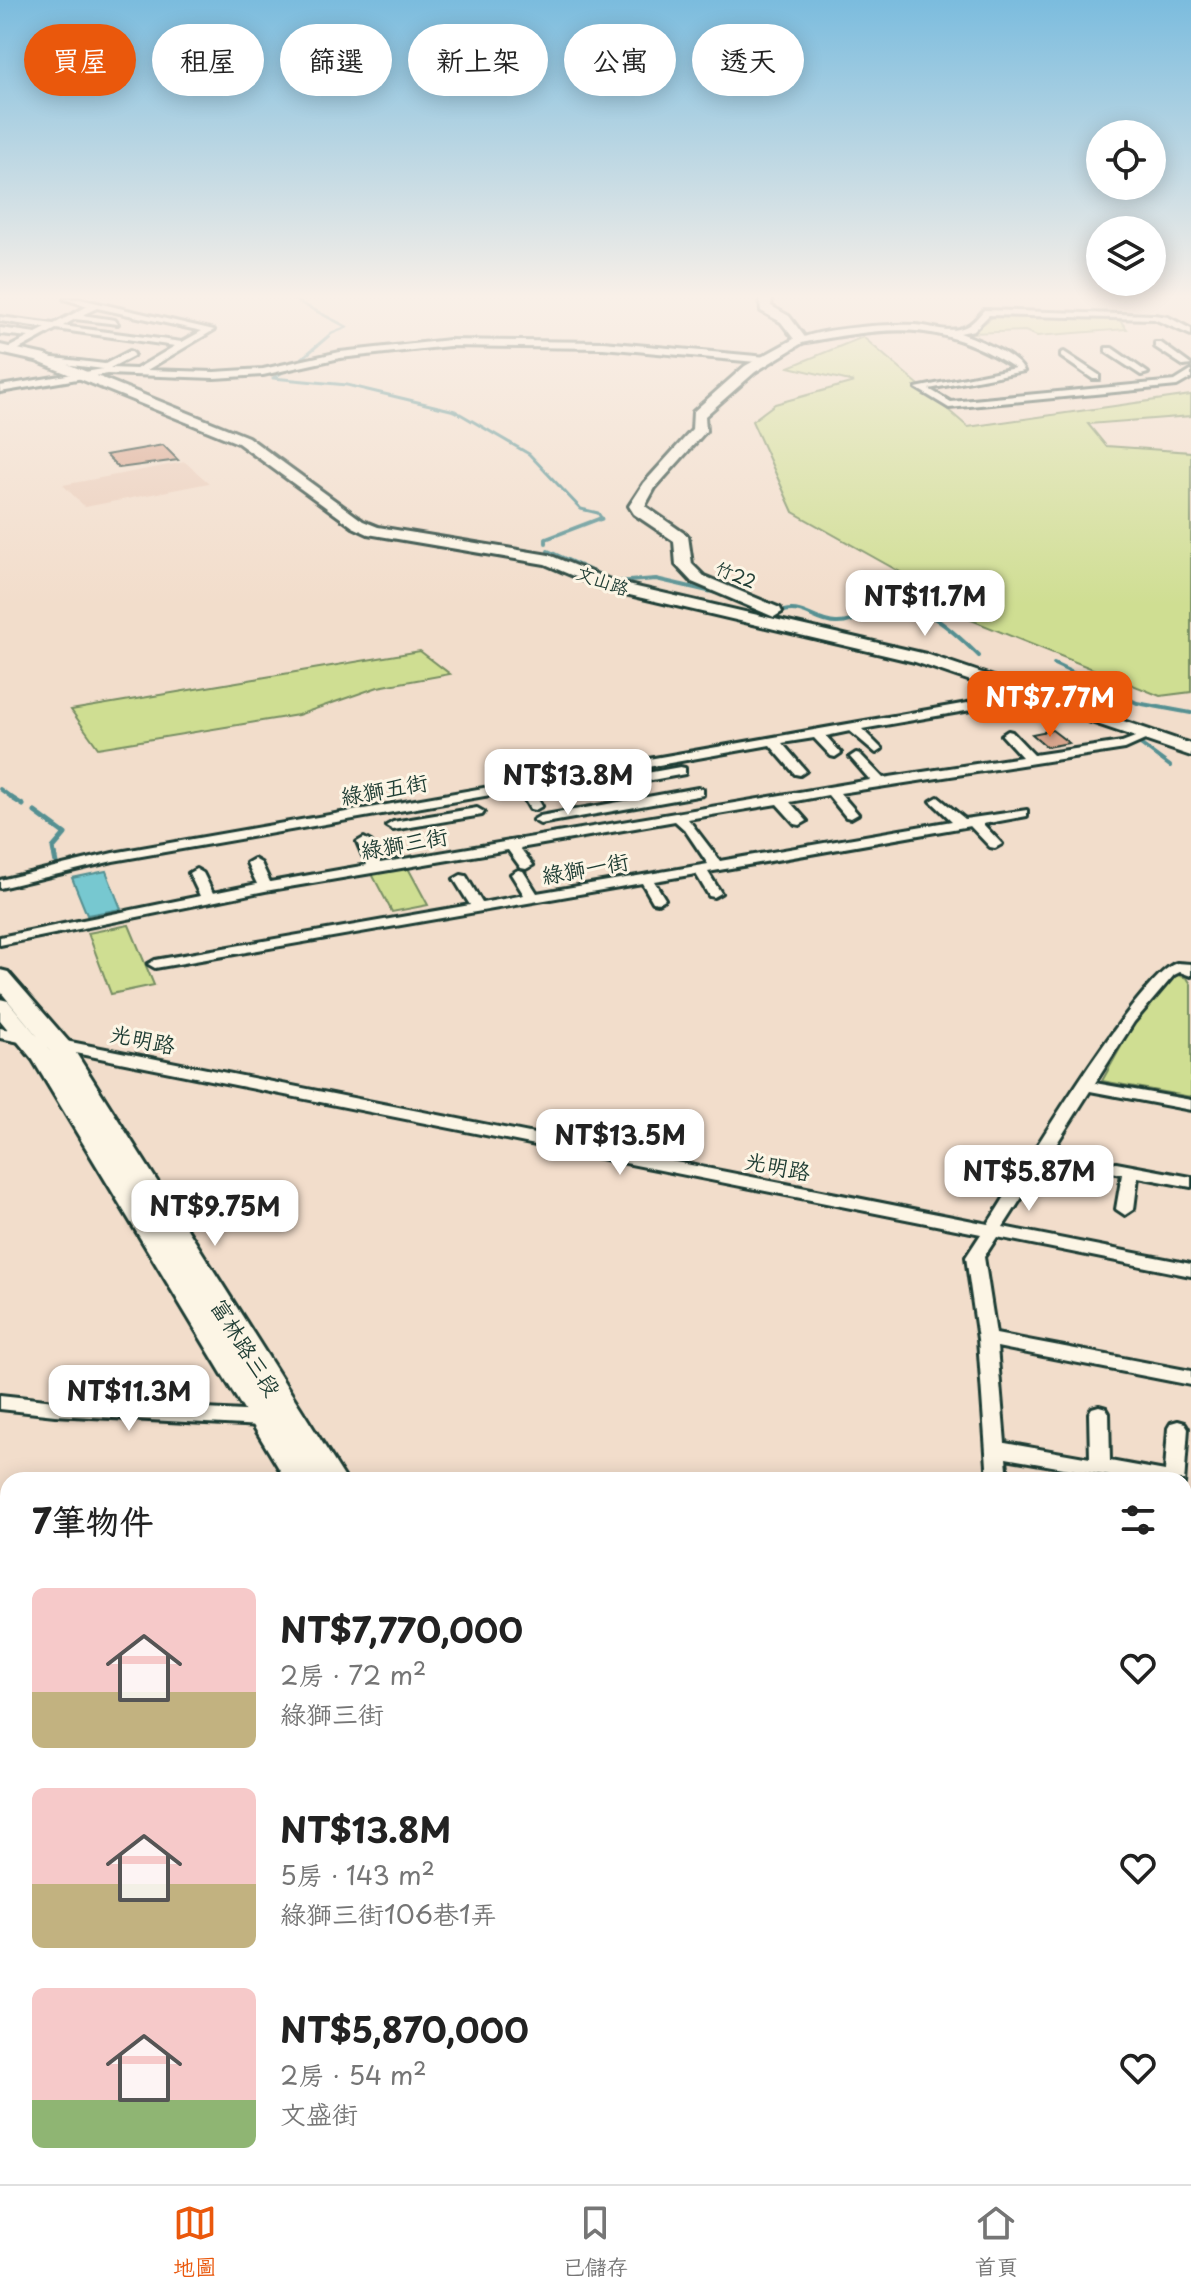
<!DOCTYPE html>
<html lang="zh-TW">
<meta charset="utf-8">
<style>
:root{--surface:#fff;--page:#f2f2f2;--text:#222;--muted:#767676;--line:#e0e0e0;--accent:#ea580c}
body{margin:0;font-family:"Playpen Sans","LXGW WenKai TC",sans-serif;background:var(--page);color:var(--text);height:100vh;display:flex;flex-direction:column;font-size:30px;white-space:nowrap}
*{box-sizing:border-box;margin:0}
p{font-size:26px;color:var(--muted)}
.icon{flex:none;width:44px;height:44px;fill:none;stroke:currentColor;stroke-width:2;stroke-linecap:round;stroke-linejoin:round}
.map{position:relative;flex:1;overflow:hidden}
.side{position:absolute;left:0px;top:1472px;width:1192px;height:712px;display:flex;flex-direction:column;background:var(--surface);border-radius:24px 24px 0 0;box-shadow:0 4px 20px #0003}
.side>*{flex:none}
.top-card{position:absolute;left:24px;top:24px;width:1144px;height:72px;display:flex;gap:16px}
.fabs{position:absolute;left:1086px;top:120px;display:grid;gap:16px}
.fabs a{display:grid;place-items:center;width:80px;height:80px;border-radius:50%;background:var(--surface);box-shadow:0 4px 20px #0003;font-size:40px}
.price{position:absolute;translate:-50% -68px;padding:0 18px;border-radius:16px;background:#fff;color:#222;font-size:26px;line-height:52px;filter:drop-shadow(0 2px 4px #0008)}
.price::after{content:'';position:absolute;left:50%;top:48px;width:24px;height:18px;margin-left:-12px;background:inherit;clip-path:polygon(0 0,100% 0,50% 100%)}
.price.on{background:var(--accent);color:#fff}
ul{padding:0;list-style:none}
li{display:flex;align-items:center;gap:24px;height:200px;padding:0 32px}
li span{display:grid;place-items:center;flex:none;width:224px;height:160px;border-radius:12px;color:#555}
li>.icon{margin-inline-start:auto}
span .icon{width:96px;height:96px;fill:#fffc;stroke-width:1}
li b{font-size:34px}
h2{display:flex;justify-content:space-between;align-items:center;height:96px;padding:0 32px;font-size:34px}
.pill{padding:0 28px;border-radius:36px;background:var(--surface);box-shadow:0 4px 20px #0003;font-size:28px;line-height:72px}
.pill.on{background:var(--accent);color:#fff}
.menu{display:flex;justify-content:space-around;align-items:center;height:112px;border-top:2px solid var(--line);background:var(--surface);font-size:22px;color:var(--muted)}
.menu a{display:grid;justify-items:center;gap:4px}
.menu .on{color:var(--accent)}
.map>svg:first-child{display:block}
.built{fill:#eaccb9}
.green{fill:#cfde92;stroke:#778e63;stroke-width:2}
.water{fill:#77c8d0;stroke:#549092;stroke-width:2}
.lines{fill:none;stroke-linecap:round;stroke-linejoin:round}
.stream-far2{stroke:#549092;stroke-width:3}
.stream-far1{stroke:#549092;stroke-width:4}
.stream{stroke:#549092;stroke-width:5}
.building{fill:#d9a68e;stroke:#1f3d34;stroke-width:2}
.street-casing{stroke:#1f3d34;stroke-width:6}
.secondary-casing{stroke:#1f3d34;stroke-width:6}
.street{fill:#fcf5e5;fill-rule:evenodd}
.secondary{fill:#fcf5e5;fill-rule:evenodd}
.labels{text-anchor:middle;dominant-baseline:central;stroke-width:6;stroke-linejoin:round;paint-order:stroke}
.far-street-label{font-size:18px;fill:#1f3d34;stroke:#fcf5e5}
.street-label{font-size:22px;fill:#1f3d34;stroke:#fcf5e5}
</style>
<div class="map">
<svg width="1191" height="2184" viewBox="0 0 1191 2184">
<rect width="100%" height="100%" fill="#f2ddcb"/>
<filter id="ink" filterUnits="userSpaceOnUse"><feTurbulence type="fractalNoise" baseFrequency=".0125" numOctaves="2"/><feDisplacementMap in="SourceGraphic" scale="16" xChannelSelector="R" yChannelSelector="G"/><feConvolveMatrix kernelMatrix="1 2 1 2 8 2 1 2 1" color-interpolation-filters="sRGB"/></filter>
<g filter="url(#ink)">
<polygon class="built" points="185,462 209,483 85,507 63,485"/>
<g class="green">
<polygon points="997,314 1118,318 1127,329 1037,336 1025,331 971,333"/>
<polygon points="863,337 968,427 1191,395 1191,416 1088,424 1106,446 1191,452 1191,692 1160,696 961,616 918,582 793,512 752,421 775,404 854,382 789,367"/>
<polygon points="420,651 450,674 378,687 298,715 98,748 71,710"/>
<polygon points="408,868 428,905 392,912 372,874"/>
<polygon points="129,925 154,985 111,994 88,933"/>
<polygon points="1178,975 1187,978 1191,984 1191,1097 1102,1081 1133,1025 1172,977"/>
</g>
<g class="water">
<polygon points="106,871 121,909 87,915 72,878"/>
<polygon points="405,2176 482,2176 472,2184 393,2184"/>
</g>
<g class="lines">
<g class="stream-far2">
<polyline points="293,299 347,327 332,333 299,361"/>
<polyline points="290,368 273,378 347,385 455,411 529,454 581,509 598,513 602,519 599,520"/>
</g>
<g class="stream-far1">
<polyline points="546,543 546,539 601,518"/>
<polyline points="548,551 615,582 656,579 721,594"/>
<path d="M784,611C805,606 816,623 836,623C854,624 867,611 883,607C921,598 954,632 979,656"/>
<polyline points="1054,664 1137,703 1191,713"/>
<polyline points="1139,743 1170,766"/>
<polyline points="0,789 15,800"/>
</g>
<g class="stream">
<polyline points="12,798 23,805"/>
<polyline points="35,812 65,834 53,848 56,863"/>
</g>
</g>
<g class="building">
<polygon points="163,445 178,460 119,468 106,455"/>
<polygon points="1052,730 1069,743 1047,747 1032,734"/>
</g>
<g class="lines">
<g class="street-casing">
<g id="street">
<path d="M64,299H80L214,330L147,370L214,372L263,369L340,352L449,340L603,342L767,357L771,360L767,363L603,348L449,346L340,358L263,375L214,378L107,374L0,392V386L103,369L40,361L36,358L37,356L105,364L130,351L134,354L133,356L110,368L136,369L175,346L56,329L12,353H6V349L29,337L0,334V328L36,333L46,328L0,321V317L54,324L88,306ZM97,308L202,331L182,342L63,326L75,319L118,324L115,320L82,315Z"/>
<path d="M984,310L1154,315L1168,317L1191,329V335L1154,319L989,315L974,330L960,333C977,339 1017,355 1024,371L929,389L951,402L1175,381L1191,371V378L1177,386L949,408L916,388L1015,368C936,318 889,327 801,343L797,340C820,328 888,324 915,325C932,326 949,334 965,327C972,324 979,316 984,310Z"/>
<polygon points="1155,343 1161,343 1191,365 1184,366 1155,347"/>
<polygon points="1106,348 1112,348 1148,373 1141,375 1106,352"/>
<polygon points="1064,352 1099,375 1099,379 1093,379 1061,357 1061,353"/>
<polygon points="1013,695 1017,696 1017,702 862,729 882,749 876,753 850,731 826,736 841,753 835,757 831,756 814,738 782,743 806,771 800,775 795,774 770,745 531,788 542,806 535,810 530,809 519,790 113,861 0,888 0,880 113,853"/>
<polygon points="1008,731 1012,732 1034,755 1122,742 1148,732 1154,736 1125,749 840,793 858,814 851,818 846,817 828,795 790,802 807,821 800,825 795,824 777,804 688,819 720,861 952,821 931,801 938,797 965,819 1027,810 1027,816 983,824 1002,844 995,848 990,847 970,826 708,872 721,893 714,897 709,896 696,874 654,881 665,899 658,903 653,902 642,883 155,968 148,964 155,960 470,905 454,879 461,875 466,876 482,903 524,895 511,874 518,870 523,871 537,893 708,864 685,830 675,821 520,848 533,865 526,869 521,868 508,850 265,891 0,945 0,937 200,896 189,873 196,869 203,873 213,893 257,884 247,863 254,859 261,863 270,882 367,865 357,842 364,838 371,842 380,863 870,780 850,757 856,753 860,754 883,778 1022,757 1002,735"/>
<polygon points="680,767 685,768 685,774 619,786 613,782 619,778"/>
<polygon points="698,788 703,789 703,795 540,824 533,820 540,816"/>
<polygon points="477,808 484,812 482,815 393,830 386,826 393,822"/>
<path d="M1177,963L1191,964V976L1180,972L1174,975L1134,1022L1095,1083L1191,1100V1110L1090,1091L1052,1151L1191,1177V1187L1138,1177L1134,1209L1125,1215L1116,1209L1122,1174L1046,1160L1003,1227L1191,1264V1276L997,1237L984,1257L996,1334L1191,1371V1385L997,1347L1005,1443L1090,1458L1089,1413L1092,1408L1099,1406L1106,1408L1109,1413L1110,1461L1165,1471L1168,1428L1171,1423L1178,1421L1185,1423L1188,1428L1184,1484V1480H1133L1006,1458L1008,1480H988L978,1339L966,1257L981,1234L0,1038V1028L988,1224C1016,1180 1140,973 1177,963Z"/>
<polygon points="0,1395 55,1401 262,1412 269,1414 272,1419 269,1424 262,1426 55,1415 0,1409"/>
<polygon points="1184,1592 1191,1593 1191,1609 1184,1608"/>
<polygon points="1184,1673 1191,1674 1191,1692 1184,1691"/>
</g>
</g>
<g class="secondary-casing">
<g id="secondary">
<polygon points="760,299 772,299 771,306 789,316 807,340 755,372 705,416 706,431 655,488 645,506 688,536 692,564 704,576 780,608 782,612 774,617 692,582 676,565 674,541 634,514 629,506 644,483 692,430 693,412 745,366 794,339 781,322 761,311"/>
<polygon points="0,345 45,355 248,437 363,521 378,527 549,555 615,582 926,654 1191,744 1191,756 915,662 604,589 545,564 368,534 353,527 238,443 36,361 0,353"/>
<polygon points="0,970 8,972 69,1042 346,1480 286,1480 33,1060 0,1020 0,999 8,1001 54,1056 0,991"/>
<polygon points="845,2176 930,2176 933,2184 848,2184"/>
</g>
</g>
<use href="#street" class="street"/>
<use href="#secondary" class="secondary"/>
</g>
</g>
<linearGradient id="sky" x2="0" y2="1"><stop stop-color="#7bbcde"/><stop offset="0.49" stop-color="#f9f0e8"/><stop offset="1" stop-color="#f9f0e8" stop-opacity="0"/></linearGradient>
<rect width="1191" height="605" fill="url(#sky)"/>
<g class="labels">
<g class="far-street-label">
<text transform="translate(736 574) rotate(23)">竹22</text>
<text transform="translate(603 580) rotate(19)">文山路</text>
</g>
<g class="street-label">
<text transform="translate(384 788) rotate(-10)">綠獅五街</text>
<text transform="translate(404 842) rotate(-10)">綠獅三街</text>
<text transform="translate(585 867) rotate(-10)">綠獅一街</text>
<text transform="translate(143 1038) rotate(12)">光明路</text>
<text transform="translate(778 1165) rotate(11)">光明路</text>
<text transform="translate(247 1347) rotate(58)">富林路三段</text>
</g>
</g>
</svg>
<div class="fabs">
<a><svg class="icon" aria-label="locate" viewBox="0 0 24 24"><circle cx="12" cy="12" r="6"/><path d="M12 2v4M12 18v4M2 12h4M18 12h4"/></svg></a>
<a><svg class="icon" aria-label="layers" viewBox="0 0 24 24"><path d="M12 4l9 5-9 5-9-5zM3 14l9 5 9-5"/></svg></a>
</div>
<b class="price" style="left:925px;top:638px">NT$11.7M</b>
<b class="price on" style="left:1050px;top:739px">NT$7.77M</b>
<b class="price" style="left:568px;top:817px">NT$13.8M</b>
<b class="price" style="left:620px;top:1177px">NT$13.5M</b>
<b class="price" style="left:1029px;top:1213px">NT$5.87M</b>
<b class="price" style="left:215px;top:1248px">NT$9.75M</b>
<b class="price" style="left:129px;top:1433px">NT$11.3M</b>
<div class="top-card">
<a class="pill on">買屋</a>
<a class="pill">租屋</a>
<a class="pill">篩選</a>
<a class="pill">新上架</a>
<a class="pill">公寓</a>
<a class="pill">透天</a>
</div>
<section class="side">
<h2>7筆物件<svg class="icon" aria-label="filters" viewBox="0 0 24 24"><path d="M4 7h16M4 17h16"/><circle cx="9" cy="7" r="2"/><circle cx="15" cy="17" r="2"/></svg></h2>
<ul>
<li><span style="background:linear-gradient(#f6c9c9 65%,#c2b280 0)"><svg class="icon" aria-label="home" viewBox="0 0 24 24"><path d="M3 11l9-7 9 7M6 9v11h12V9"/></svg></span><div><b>NT$7,770,000</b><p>2房 · 72 m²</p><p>綠獅三街</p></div><svg class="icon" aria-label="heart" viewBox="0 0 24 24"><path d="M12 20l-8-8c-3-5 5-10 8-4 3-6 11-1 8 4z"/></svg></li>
<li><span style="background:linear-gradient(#f6c9c9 60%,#c2b280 0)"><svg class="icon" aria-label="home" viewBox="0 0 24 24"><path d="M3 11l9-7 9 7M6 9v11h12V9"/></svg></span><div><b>NT$13.8M</b><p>5房 · 143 m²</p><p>綠獅三街106巷1弄</p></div><svg class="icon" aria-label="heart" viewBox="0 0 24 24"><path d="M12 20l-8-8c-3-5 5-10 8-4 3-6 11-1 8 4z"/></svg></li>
<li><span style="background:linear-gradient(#f6c9c9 70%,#8fb573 0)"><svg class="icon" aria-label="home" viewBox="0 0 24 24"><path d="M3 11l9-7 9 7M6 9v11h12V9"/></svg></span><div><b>NT$5,870,000</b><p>2房 · 54 m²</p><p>文盛街</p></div><svg class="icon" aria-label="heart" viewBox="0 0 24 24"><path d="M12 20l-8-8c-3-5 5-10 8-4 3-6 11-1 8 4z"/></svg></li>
</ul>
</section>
</div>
<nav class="menu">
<a class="on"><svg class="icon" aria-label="map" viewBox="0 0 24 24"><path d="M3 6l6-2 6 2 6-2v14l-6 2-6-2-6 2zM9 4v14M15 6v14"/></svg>地圖</a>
<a><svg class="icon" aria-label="saved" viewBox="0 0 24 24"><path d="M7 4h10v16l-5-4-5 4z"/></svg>已儲存</a>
<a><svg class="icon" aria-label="home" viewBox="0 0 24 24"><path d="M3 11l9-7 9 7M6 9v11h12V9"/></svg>首頁</a>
</nav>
